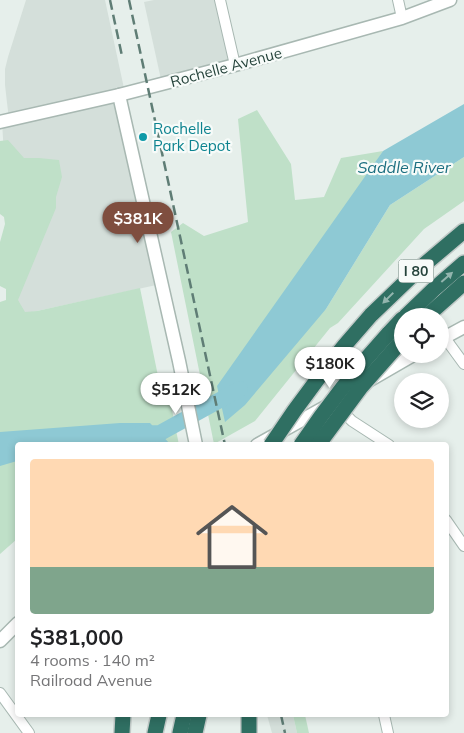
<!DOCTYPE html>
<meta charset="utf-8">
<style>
:root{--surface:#fff;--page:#f6f6f6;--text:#202124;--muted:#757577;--accent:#7f4e3f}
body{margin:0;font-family:Mulish,sans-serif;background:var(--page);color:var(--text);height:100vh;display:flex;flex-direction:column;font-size:19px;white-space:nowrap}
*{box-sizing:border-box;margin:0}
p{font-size:16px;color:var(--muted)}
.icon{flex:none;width:28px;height:28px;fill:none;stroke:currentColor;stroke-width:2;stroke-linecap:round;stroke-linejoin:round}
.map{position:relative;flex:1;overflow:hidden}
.drawer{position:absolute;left:15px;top:442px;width:434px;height:275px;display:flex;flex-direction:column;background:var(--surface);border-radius:5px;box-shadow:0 2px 8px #0003}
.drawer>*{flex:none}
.buttons{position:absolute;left:394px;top:308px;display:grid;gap:10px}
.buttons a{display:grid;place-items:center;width:55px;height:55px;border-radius:50%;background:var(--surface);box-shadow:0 2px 8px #0003;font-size:25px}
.price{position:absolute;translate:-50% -42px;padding:0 11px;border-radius:18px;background:#fff;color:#222;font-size:16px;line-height:32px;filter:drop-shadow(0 1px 2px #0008)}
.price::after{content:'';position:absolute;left:50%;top:30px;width:15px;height:11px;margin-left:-8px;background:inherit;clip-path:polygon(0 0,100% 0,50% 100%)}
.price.active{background:var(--accent);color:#fff}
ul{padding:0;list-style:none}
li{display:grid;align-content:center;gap:10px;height:265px;padding:0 15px}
li span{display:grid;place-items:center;height:155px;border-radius:5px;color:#555}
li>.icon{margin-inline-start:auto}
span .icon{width:90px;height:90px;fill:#fffc;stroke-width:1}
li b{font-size:21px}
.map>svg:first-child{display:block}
.built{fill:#d4dfda}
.green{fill:#bfe0c8}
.water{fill:#8ec9d4}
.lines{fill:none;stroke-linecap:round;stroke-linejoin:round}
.river{stroke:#8ec9d4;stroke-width:16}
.minor-casing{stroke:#a8b8b2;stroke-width:12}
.tertiary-casing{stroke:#a8b8b2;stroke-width:15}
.motorway-casing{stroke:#c2cac8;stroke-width:18}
.minor{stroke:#fff;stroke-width:10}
.tertiary{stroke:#fff;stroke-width:12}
.motorway{stroke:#2f6f62;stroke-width:15}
.rail{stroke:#5f7d75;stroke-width:2.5;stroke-dasharray:10 5;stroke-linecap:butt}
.motorway-bridge-casing{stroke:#c2cac8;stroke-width:18;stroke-linecap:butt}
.motorway-bridge{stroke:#2f6f62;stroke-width:15}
.oneway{fill:#93b5ae}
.culture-dot{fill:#0f9aa8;stroke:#f7fbf9;stroke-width:2}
.labels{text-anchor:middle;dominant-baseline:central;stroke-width:4.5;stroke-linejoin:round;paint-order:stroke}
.shield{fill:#f7fbf9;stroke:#637a73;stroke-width:1}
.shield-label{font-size:14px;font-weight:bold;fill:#24423a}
.street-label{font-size:15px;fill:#24423a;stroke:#f7fbf9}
.culture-label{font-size:15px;fill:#0d838f;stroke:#f7fbf9;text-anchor:start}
.water-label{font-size:16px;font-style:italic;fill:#1c6f80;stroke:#f7fbf9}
</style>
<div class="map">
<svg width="464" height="733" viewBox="0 0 464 733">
<rect width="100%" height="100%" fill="#e6efeb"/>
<g class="built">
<polygon points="26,0 105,0 125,93 119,95 161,284 14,316 2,122 9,120 5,85 5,69 8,57"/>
<polygon points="154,0 220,0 235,65 162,84 144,2"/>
<polygon points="267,715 293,715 297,733 272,733"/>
</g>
<g class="green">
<polygon points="257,110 291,164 295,200 324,197 341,158 383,151 234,378 326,309 390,205 464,157 464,201 424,229 338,323 330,328 255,421 214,444 171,232 183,223 204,236 248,222 238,119"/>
<polygon points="8,140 24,158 39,158 59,160 62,177 56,197 56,208 18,300 25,312 37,311 140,288 158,376 165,375 179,445 18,445 17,539 0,554 0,302 6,300 6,289 0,286 0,242 5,224 4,217 0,214 0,141"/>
<polygon points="293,715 305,715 309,733 297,733"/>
</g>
<g class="water">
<polygon points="464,104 464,157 390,205 326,309 245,405 225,422 217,386 383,151"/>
<polygon points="120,423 150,423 171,445 18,445 17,461 0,466 0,432"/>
</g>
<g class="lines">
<polyline class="river" points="139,434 160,433 240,389"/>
<g class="minor-casing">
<g id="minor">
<polyline points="220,0 235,65"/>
<polyline points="398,0 402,18"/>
<polyline points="445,338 464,364"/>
<polyline points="340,409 352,421 389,445"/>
<polyline points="446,520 464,546"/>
<polyline points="0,693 29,733"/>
<polyline points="384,715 388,733"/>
</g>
</g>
<g class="tertiary-casing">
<g id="tertiary">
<polyline points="119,95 179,361 196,445"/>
<polyline points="0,122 119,95 235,65 402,18 450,0"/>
<polyline points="440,340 464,327"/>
<polyline points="370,380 415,354"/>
<polyline points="257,445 327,406"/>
<polyline points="0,641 18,623"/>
</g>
</g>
<g class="motorway-casing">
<g id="motorway">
<polyline points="371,315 419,269 464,231"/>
<polyline points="406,316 434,289 464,263"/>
<polyline points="427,316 464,283"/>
<polyline points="388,334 402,319"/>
<polyline points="249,715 249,733"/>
<polyline points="122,733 123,715"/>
<polyline points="155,733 159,715"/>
<polyline points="180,733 184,715"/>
<polyline points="195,733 199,715"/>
</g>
</g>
<use href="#minor" class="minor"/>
<use href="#tertiary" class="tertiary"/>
<use href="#motorway" class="motorway"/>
<g class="rail">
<polyline points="110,0 122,56"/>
<polyline points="129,0 225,445"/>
<polyline points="281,715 285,733"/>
</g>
<g class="motorway-bridge-casing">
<g id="motorway-bridge">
<path d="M271,445C301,399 334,356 371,315"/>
<path d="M301,445C327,406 356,369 388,334"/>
<polyline points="318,445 361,387 398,345"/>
</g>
</g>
<use href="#motorway-bridge" class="motorway-bridge"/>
</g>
<defs><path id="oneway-solid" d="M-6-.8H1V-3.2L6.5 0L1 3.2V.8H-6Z" transform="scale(1.25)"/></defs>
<g class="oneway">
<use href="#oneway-solid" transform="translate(447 277) rotate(-41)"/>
<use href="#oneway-solid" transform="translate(388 298) rotate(135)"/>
</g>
<circle class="culture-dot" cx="143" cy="137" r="5"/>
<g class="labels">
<rect class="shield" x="398.5" y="259.5" width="35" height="23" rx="4"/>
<g class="shield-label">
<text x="416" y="271">I 80</text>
</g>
<g class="street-label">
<text transform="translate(226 67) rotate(-15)">Rochelle Avenue</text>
</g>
<g class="culture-label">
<text x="153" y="128">Rochelle<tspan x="153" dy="17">Park Depot</tspan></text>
</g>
<g class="water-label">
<text x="404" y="167">Saddle River</text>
</g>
</g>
</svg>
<div class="buttons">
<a><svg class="icon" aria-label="locate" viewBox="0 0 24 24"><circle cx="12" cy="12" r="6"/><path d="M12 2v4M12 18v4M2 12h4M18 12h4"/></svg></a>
<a><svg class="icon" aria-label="layers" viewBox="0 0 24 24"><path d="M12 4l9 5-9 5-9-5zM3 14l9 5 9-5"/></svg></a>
</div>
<b class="price active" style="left:138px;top:244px">$381K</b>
<b class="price" style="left:330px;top:389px">$180K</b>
<b class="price" style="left:176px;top:415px">$512K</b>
<section class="drawer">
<ul>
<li><span style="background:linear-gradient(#ffd9b3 70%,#7fa58c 0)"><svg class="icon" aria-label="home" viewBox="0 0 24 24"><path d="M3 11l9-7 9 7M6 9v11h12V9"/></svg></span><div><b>$381,000</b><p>4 rooms · 140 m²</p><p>Railroad Avenue</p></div></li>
</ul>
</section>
</div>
